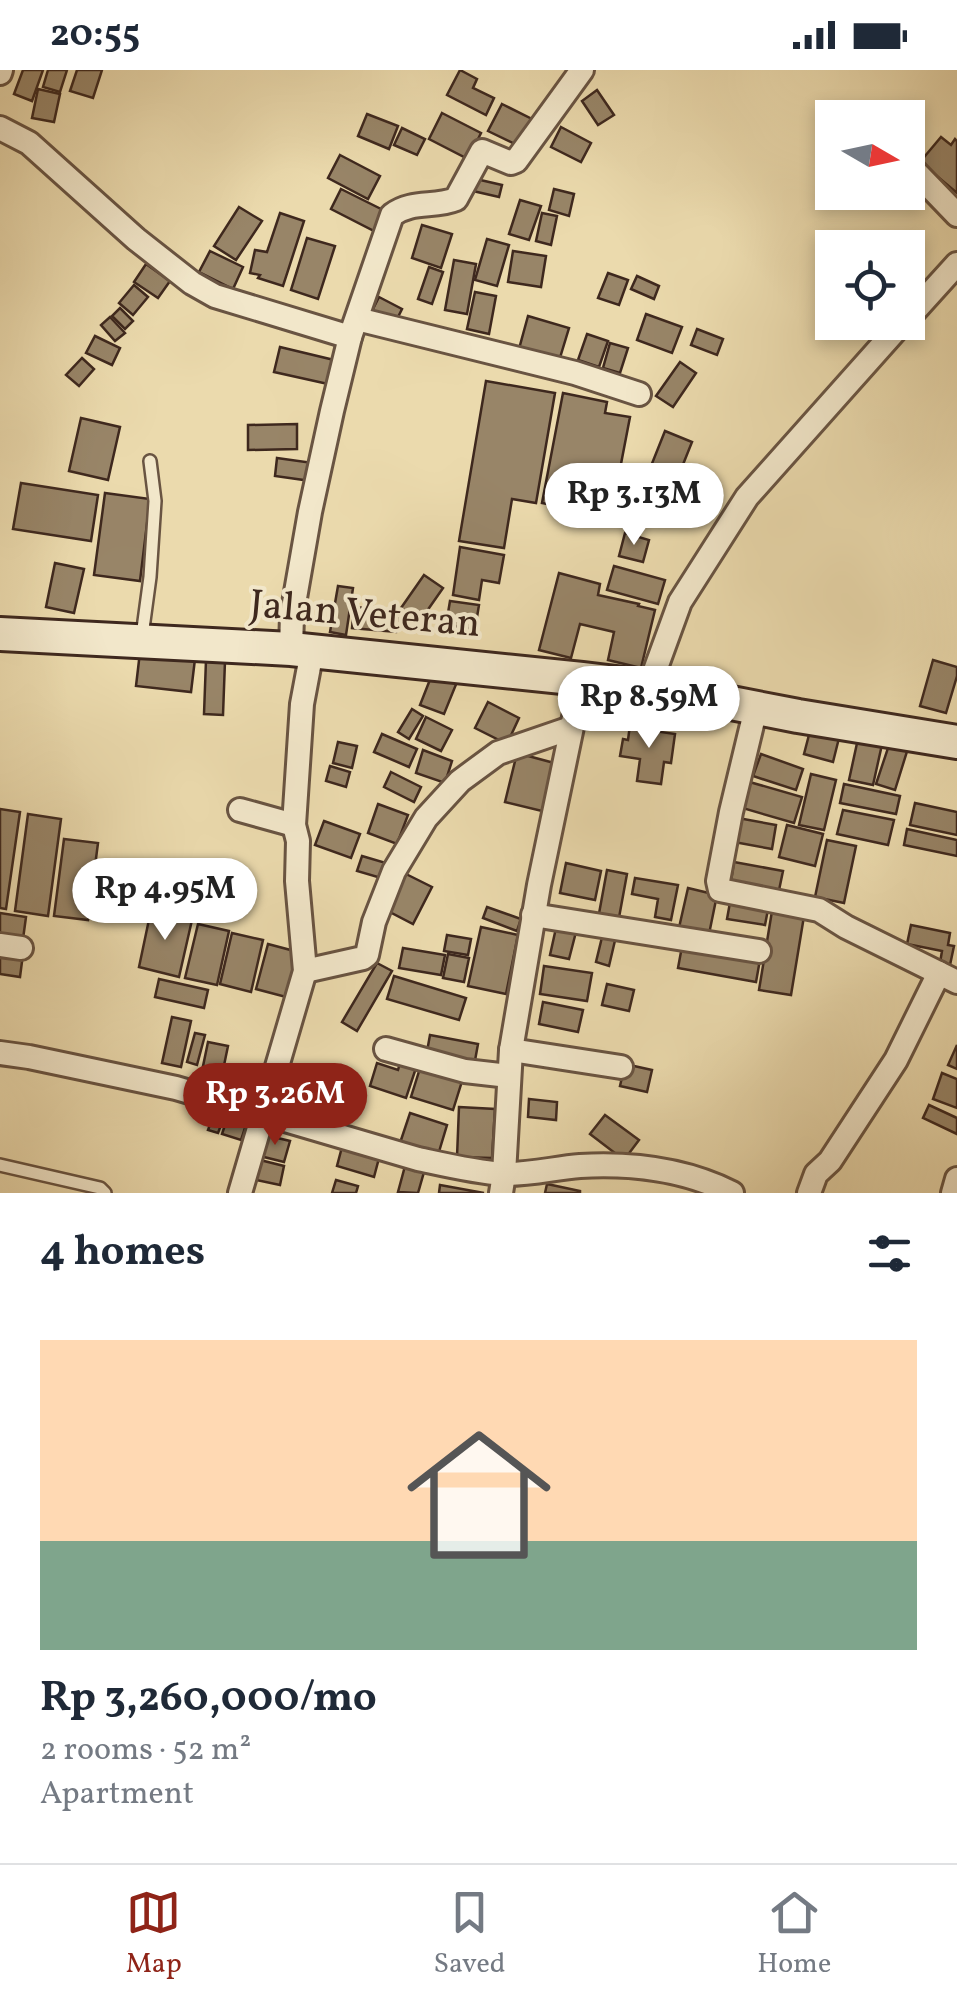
<!DOCTYPE html>
<meta charset="utf-8">
<style>
:root{--surface:#fff;--page:#f6f6f7;--text:#1f2937;--muted:#747a83;--line:#e0e1e3;--accent:#8f2418}
body{margin:0;font-family:Vollkorn,serif;background:var(--page);color:var(--text);height:100vh;display:flex;flex-direction:column;font-size:38px;white-space:nowrap}
*{box-sizing:border-box;margin:0}
p{font-size:32px;color:var(--muted)}
.icon{flex:none;width:55px;height:55px;fill:none;stroke:currentColor;stroke-width:2;stroke-linecap:round;stroke-linejoin:round}
.map{position:relative;height:1123px;overflow:hidden}
.side{display:flex;flex-direction:column;background:var(--surface);flex:1}
.side>*{flex:none}
.needle{width:65px;rotate:99deg}
.controls{position:absolute;left:815px;top:30px;display:grid;gap:20px}
.controls a{display:grid;place-items:center;width:110px;height:110px;border-radius:0px;background:var(--surface);box-shadow:0 5px 15px #0003;font-size:50px}
.price{position:absolute;translate:-50% -85px;padding:0 22px;border-radius:35px;background:#fff;color:#222;font-size:32px;line-height:65px;filter:drop-shadow(0 2px 5px #0008)}
.price::after{content:'';position:absolute;left:50%;top:60px;width:30px;height:22px;margin-left:-15px;background:inherit;clip-path:polygon(0 0,100% 0,50% 100%)}
.price.on{background:var(--accent);color:#fff}
ul{padding:0;list-style:none}
li{display:grid;align-content:center;gap:20px;height:530px;padding:0 40px}
li+li{border-top:2px solid var(--line)}
li span{display:grid;place-items:center;height:310px;border-radius:0px;color:#555}
li>.icon{margin-inline-start:auto}
span .icon{width:180px;height:180px;fill:#fffc;stroke-width:1}
li b{font-size:42px}
h2{display:flex;justify-content:space-between;align-items:center;height:120px;padding:0 40px;font-size:42px}
.status{display:flex;justify-content:space-between;align-items:center;height:70px;padding:0 50px;background:var(--surface);direction:ltr}
.status svg{height:28px;fill:currentColor}
.menu{display:flex;justify-content:space-around;align-items:center;height:140px;border-top:2px solid var(--line);background:var(--surface);font-size:28px;color:var(--muted)}
.menu a{display:grid;justify-items:center;gap:5px}
.menu .on{color:var(--accent)}
.map>svg:first-child{display:block}
.building{fill:#988568;stroke:#3e281e;stroke-width:2.5}
.lines{fill:none;stroke-linecap:round;stroke-linejoin:round}
.service-casing{stroke:#695442;stroke-width:16}
.minor-casing{stroke:#695442;stroke-width:28}
.secondary-casing{stroke:#3e281e;stroke-width:38}
.service{stroke:#f2e7ca;stroke-width:11}
.minor{stroke:#f2e7ca;stroke-width:22}
.secondary{stroke:#f2e7ca;stroke-width:32}
.labels{text-anchor:middle;dominant-baseline:central;stroke-width:8;stroke-linejoin:round;paint-order:stroke}
.street-label{font-size:40px;fill:#3e281e;stroke:#f2e7ca}
</style>
<div class="status"><b>20:55</b><svg viewBox="0 0 49 12"><path d="M0 12V9h3v3zM5 12V6h3v6zM10 12V3h3v9zM15 12V0h3v12zM26 1h20v11H26zM47 4h2v5h-2z"/></svg></div>
<div class="map">
<svg width="957" height="1123" viewBox="0 0 957 1123">
<rect width="100%" height="100%" fill="#ebdaad"/>
<filter id="stains"><feTurbulence type="fractalNoise" baseFrequency=".002" numOctaves="4"/><feColorMatrix values="0 0 0 0 .2 0 0 0 0 .09 0 0 0 0 .02 0 0 0 .5 -.17"/></filter>
<radialGradient id="worn" r=".72"><stop offset=".6" stop-color="#630" stop-opacity="0"/><stop offset="1" stop-color="#630" stop-opacity=".3"/></radialGradient>
<g class="building">
<polygon points="23,0 43,0 32,31 14,24"/>
<polygon points="48,0 67,0 60,22 43,17"/>
<polygon points="77,0 102,0 93,28 70,21"/>
<polygon points="460,0 477,9 473,18 494,28 486,45 447,25"/>
<polygon points="38,19 60,24 54,52 32,48"/>
<polygon points="597,20 614,45 598,55 582,31"/>
<polygon points="502,34 536,51 523,78 488,61"/>
<polygon points="442,43 481,63 468,89 429,69"/>
<polygon points="367,44 398,56 389,79 358,66"/>
<polygon points="561,57 591,73 581,92 551,77"/>
<polygon points="402,58 425,69 417,85 394,75"/>
<polygon points="941,67 951,75 955,69 957,71 957,123 920,92"/>
<polygon points="340,85 380,106 368,129 328,108"/>
<polygon points="476,109 502,115 499,127 473,121"/>
<polygon points="341,119 389,143 378,163 331,139"/>
<polygon points="554,119 574,124 569,146 549,140"/>
<polygon points="520,130 541,136 529,170 509,164"/>
<polygon points="239,137 262,151 236,190 214,176"/>
<polygon points="280,143 304,151 283,216 258,208 260,205 250,203 255,180 267,182"/>
<polygon points="542,143 557,146 551,175 536,171"/>
<polygon points="422,155 452,164 441,198 412,188"/>
<polygon points="307,168 335,176 318,229 291,220"/>
<polygon points="487,169 509,175 497,216 475,210"/>
<polygon points="210,181 243,197 233,219 199,202"/>
<polygon points="513,181 546,186 541,217 508,212"/>
<polygon points="454,190 476,194 467,244 445,240"/>
<polygon points="146,194 170,211 158,228 134,212"/>
<polygon points="429,197 443,202 432,234 418,229"/>
<polygon points="608,203 628,210 619,235 598,228"/>
<polygon points="637,206 659,216 654,229 631,219"/>
<polygon points="134,215 148,227 133,245 119,233"/>
<polygon points="475,222 496,226 489,264 467,259"/>
<polygon points="379,227 402,239 395,253 372,241"/>
<polygon points="120,238 133,251 125,259 112,246"/>
<polygon points="646,244 682,257 672,283 637,270"/>
<polygon points="528,246 569,258 559,291 519,279"/>
<polygon points="110,247 125,263 115,271 101,255"/>
<polygon points="697,259 723,269 717,285 691,275"/>
<polygon points="587,264 608,271 599,297 578,290"/>
<polygon points="95,266 120,278 112,295 86,283"/>
<polygon points="610,273 628,278 620,303 603,298"/>
<polygon points="280,277 334,290 328,314 274,302"/>
<polygon points="82,288 94,299 79,316 66,305"/>
<polygon points="680,292 696,303 673,337 656,326"/>
<polygon points="486,311 555,323 536,433 512,429 504,478 459,471"/>
<polygon points="563,323 607,332 605,343 630,347 611,446 542,433"/>
<polygon points="81,348 120,357 108,410 69,401"/>
<polygon points="297,354 297,379 248,380 248,355"/>
<polygon points="665,361 692,372 678,407 651,396"/>
<polygon points="277,388 313,393 311,411 275,406"/>
<polygon points="21,413 98,425 91,471 13,459"/>
<polygon points="105,423 150,429 140,511 94,505"/>
<polygon points="625,463 649,470 643,492 619,486"/>
<polygon points="460,477 504,485 499,513 482,510 479,530 453,525"/>
<polygon points="55,493 84,499 74,543 46,537"/>
<polygon points="614,496 665,510 658,534 607,520"/>
<polygon points="559,503 600,514 598,525 639,534 638,536 655,540 641,598 608,590 614,562 580,554 571,588 539,580"/>
<polygon points="424,505 443,518 420,551 401,538"/>
<polygon points="338,516 353,518 346,565 330,562"/>
<polygon points="450,531 479,535 475,559 446,555"/>
<polygon points="354,537 398,541 396,562 352,558"/>
<polygon points="140,582 195,589 191,622 136,616"/>
<polygon points="206,590 225,591 223,645 204,644"/>
<polygon points="933,590 957,597 957,606 946,643 920,636"/>
<polygon points="433,602 457,612 444,644 420,635"/>
<polygon points="488,632 519,648 507,674 475,658"/>
<polygon points="412,639 423,646 409,669 398,662"/>
<polygon points="426,647 452,660 441,681 416,669"/>
<polygon points="649,654 662,656 661,662 675,664 671,693 664,692 661,714 637,711 640,689 620,686 623,669 628,670 630,655 648,657"/>
<polygon points="810,661 839,668 833,692 804,684"/>
<polygon points="382,664 417,679 409,697 374,682"/>
<polygon points="859,664 883,670 873,715 849,710"/>
<polygon points="891,669 909,675 895,720 876,714"/>
<polygon points="338,672 357,676 352,698 333,693"/>
<polygon points="423,680 452,691 445,713 416,703"/>
<polygon points="517,683 554,693 542,741 505,732"/>
<polygon points="761,684 803,699 796,720 753,706"/>
<polygon points="330,696 350,702 346,717 326,711"/>
<polygon points="391,702 421,717 414,732 384,717"/>
<polygon points="811,704 836,710 824,760 799,755"/>
<polygon points="746,711 802,727 794,753 739,737"/>
<polygon points="844,714 900,726 896,744 840,733"/>
<polygon points="915,733 957,742 957,765 910,755"/>
<polygon points="378,734 408,745 397,774 368,763"/>
<polygon points="0,739 20,742 6,839 0,838"/>
<polygon points="843,740 894,750 888,775 837,764"/>
<polygon points="28,744 61,749 48,846 15,841"/>
<polygon points="738,748 776,755 772,779 734,772"/>
<polygon points="324,751 360,764 351,788 315,775"/>
<polygon points="787,755 823,764 815,796 779,787"/>
<polygon points="907,759 957,770 957,786 904,775"/>
<polygon points="64,769 98,773 88,850 54,846"/>
<polygon points="827,770 856,776 844,833 815,827"/>
<polygon points="362,786 386,793 381,808 357,801"/>
<polygon points="734,792 783,801 778,825 730,817"/>
<polygon points="566,793 601,801 595,830 560,823"/>
<polygon points="607,800 627,804 618,853 598,849"/>
<polygon points="402,802 432,817 413,854 384,839"/>
<polygon points="635,808 678,815 671,850 655,847 658,829 632,824"/>
<polygon points="688,818 717,825 708,869 678,862"/>
<polygon points="731,827 769,834 765,855 727,849"/>
<polygon points="773,835 805,840 791,925 759,920"/>
<polygon points="487,837 521,849 517,861 483,848"/>
<polygon points="151,840 192,850 179,907 139,897"/>
<polygon points="0,843 26,847 23,869 0,866"/>
<polygon points="198,854 229,861 217,915 185,908"/>
<polygon points="911,855 950,863 948,875 954,876 950,895 940,893 942,881 907,874"/>
<polygon points="481,857 518,865 506,924 468,916"/>
<polygon points="556,858 576,862 569,889 550,885"/>
<polygon points="604,859 617,862 609,896 596,892"/>
<polygon points="232,863 263,870 251,922 220,914"/>
<polygon points="447,865 471,869 468,885 444,881"/>
<polygon points="683,871 761,884 756,912 678,898"/>
<polygon points="268,874 298,882 286,927 256,919"/>
<polygon points="403,878 445,885 441,905 399,898"/>
<polygon points="0,881 23,884 20,907 0,904"/>
<polygon points="448,884 469,888 464,912 443,908"/>
<polygon points="377,893 392,901 357,961 342,952"/>
<polygon points="544,896 592,903 587,931 540,924"/>
<polygon points="394,906 466,928 459,950 387,929"/>
<polygon points="159,909 208,920 204,938 155,927"/>
<polygon points="607,914 634,920 629,941 602,935"/>
<polygon points="543,932 583,940 578,962 539,954"/>
<polygon points="172,947 191,951 181,997 162,993"/>
<polygon points="195,963 205,965 197,995 187,992"/>
<polygon points="430,965 478,974 474,996 426,987"/>
<polygon points="208,972 228,976 222,1005 202,1001"/>
<polygon points="957,975 957,999 948,995"/>
<polygon points="402,986 418,992 406,1028 370,1016 377,993 398,1000"/>
<polygon points="625,994 652,1000 647,1022 620,1016"/>
<polygon points="421,995 463,1008 453,1040 411,1027"/>
<polygon points="942,1003 957,1009 957,1038 933,1029"/>
<polygon points="529,1029 557,1032 556,1050 528,1047"/>
<polygon points="929,1035 957,1048 957,1064 923,1048"/>
<polygon points="459,1037 495,1039 492,1088 457,1087"/>
<polygon points="216,1039 226,1042 218,1063 208,1060"/>
<polygon points="229,1043 248,1049 241,1070 222,1064"/>
<polygon points="410,1043 447,1055 438,1085 400,1073"/>
<polygon points="605,1045 639,1070 624,1090 590,1064"/>
<polygon points="265,1065 290,1071 284,1092 260,1086"/>
<polygon points="342,1077 379,1088 374,1107 337,1096"/>
<polygon points="256,1089 284,1096 280,1115 252,1109"/>
<polygon points="405,1096 424,1102 418,1123 398,1122"/>
<polygon points="336,1110 358,1116 356,1123 332,1123"/>
<polygon points="547,1114 580,1121 580,1123 545,1123"/>
<polygon points="440,1115 484,1123 439,1123"/>
</g>
<g class="lines">
<g class="service-casing">
<g id="service">
<polyline points="142,566 150,507 155,431 150,391"/>
<polyline points="0,1095 100,1118 105,1123"/>
</g>
</g>
<g class="minor-casing">
<g id="minor">
<polyline points="0,3 1,0"/>
<polyline points="0,58 29,73 136,169 192,213 215,226 350,267"/>
<polyline points="908,94 957,145"/>
<polyline points="908,248 957,194"/>
<polyline points="357,249 575,303 639,324"/>
<path d="M291,579L292,545L310,442L332,341L350,267L392,145C412,130 434,138 456,129L482,81L511,93L516,91L582,0"/>
<polyline points="649,617 680,532 747,427 903,252"/>
<polyline points="756,638 731,742 718,811 720,820 819,840 846,857 957,912"/>
<polyline points="240,740 294,755"/>
<polyline points="533,845 759,881"/>
<polyline points="0,875 21,878"/>
<polyline points="305,901 363,888 367,885 374,852 394,801 426,748 460,711 498,683 571,658"/>
<polyline points="386,979 465,1001 509,1006"/>
<polyline points="511,980 621,997"/>
<path d="M0,983L29,987L176,1018L418,1089C446,1095 475,1102 503,1104C528,1105 555,1098 580,1096C632,1093 686,1100 732,1123"/>
<polyline points="240,1123 305,901 297,811 298,771 294,755 302,634 312,581"/>
<polyline points="501,1123 504,1104 511,980 539,815 582,609"/>
<polyline points="809,1123 816,1104 830,1091 896,990 939,903"/>
<polyline points="953,1123 957,1109"/>
</g>
</g>
<g class="secondary-casing">
<polyline id="secondary" points="0,564 291,579 582,609 649,617 798,646 957,672"/>
</g>
<use href="#service" class="service"/>
<use href="#minor" class="minor"/>
<use href="#secondary" class="secondary"/>
</g>
<g class="labels">
<g class="street-label">
<text transform="translate(365 546) rotate(5)">Jalan Veteran</text>
</g>
</g>
<rect width="100%" height="100%" filter="url(#stains)"/>
<rect width="100%" height="100%" fill="url(#worn)"/>
</svg>
<div class="controls">
<a><svg class="needle" viewBox="-14 -14 28 28"><path d="M0-13l5 13h-10z" fill="#e53935"/><path d="M0 13l5-13h-10z" fill="#747a83"/></svg></a>
<a><svg class="icon" aria-label="locate" viewBox="0 0 24 24"><circle cx="12" cy="12" r="6"/><path d="M12 2v4M12 18v4M2 12h4M18 12h4"/></svg></a>
</div>
<b class="price" style="left:634px;top:478px">Rp 3.13M</b>
<b class="price" style="left:649px;top:681px">Rp 8.59M</b>
<b class="price" style="left:165px;top:873px">Rp 4.95M</b>
<b class="price on" style="left:275px;top:1078px">Rp 3.26M</b>
</div>
<section class="side">
<h2>4 homes<svg class="icon" aria-label="filters" viewBox="0 0 24 24"><path d="M4 7h16M4 17h16"/><circle cx="9" cy="7" r="2"/><circle cx="15" cy="17" r="2"/></svg></h2>
<ul>
<li><span style="background:linear-gradient(#ffd9b3 65%,#7fa58c 0)"><svg class="icon" aria-label="home" viewBox="0 0 24 24"><path d="M3 11l9-7 9 7M6 9v11h12V9"/></svg></span><div><b>Rp 3,260,000/mo</b><p>2 rooms · 52 m²</p><p>Apartment</p></div></li>
</ul>
</section>
<nav class="menu">
<a class="on"><svg class="icon" aria-label="map" viewBox="0 0 24 24"><path d="M3 6l6-2 6 2 6-2v14l-6 2-6-2-6 2zM9 4v14M15 6v14"/></svg>Map</a>
<a><svg class="icon" aria-label="saved" viewBox="0 0 24 24"><path d="M7 4h10v16l-5-4-5 4z"/></svg>Saved</a>
<a><svg class="icon" aria-label="home" viewBox="0 0 24 24"><path d="M3 11l9-7 9 7M6 9v11h12V9"/></svg>Home</a>
</nav>
